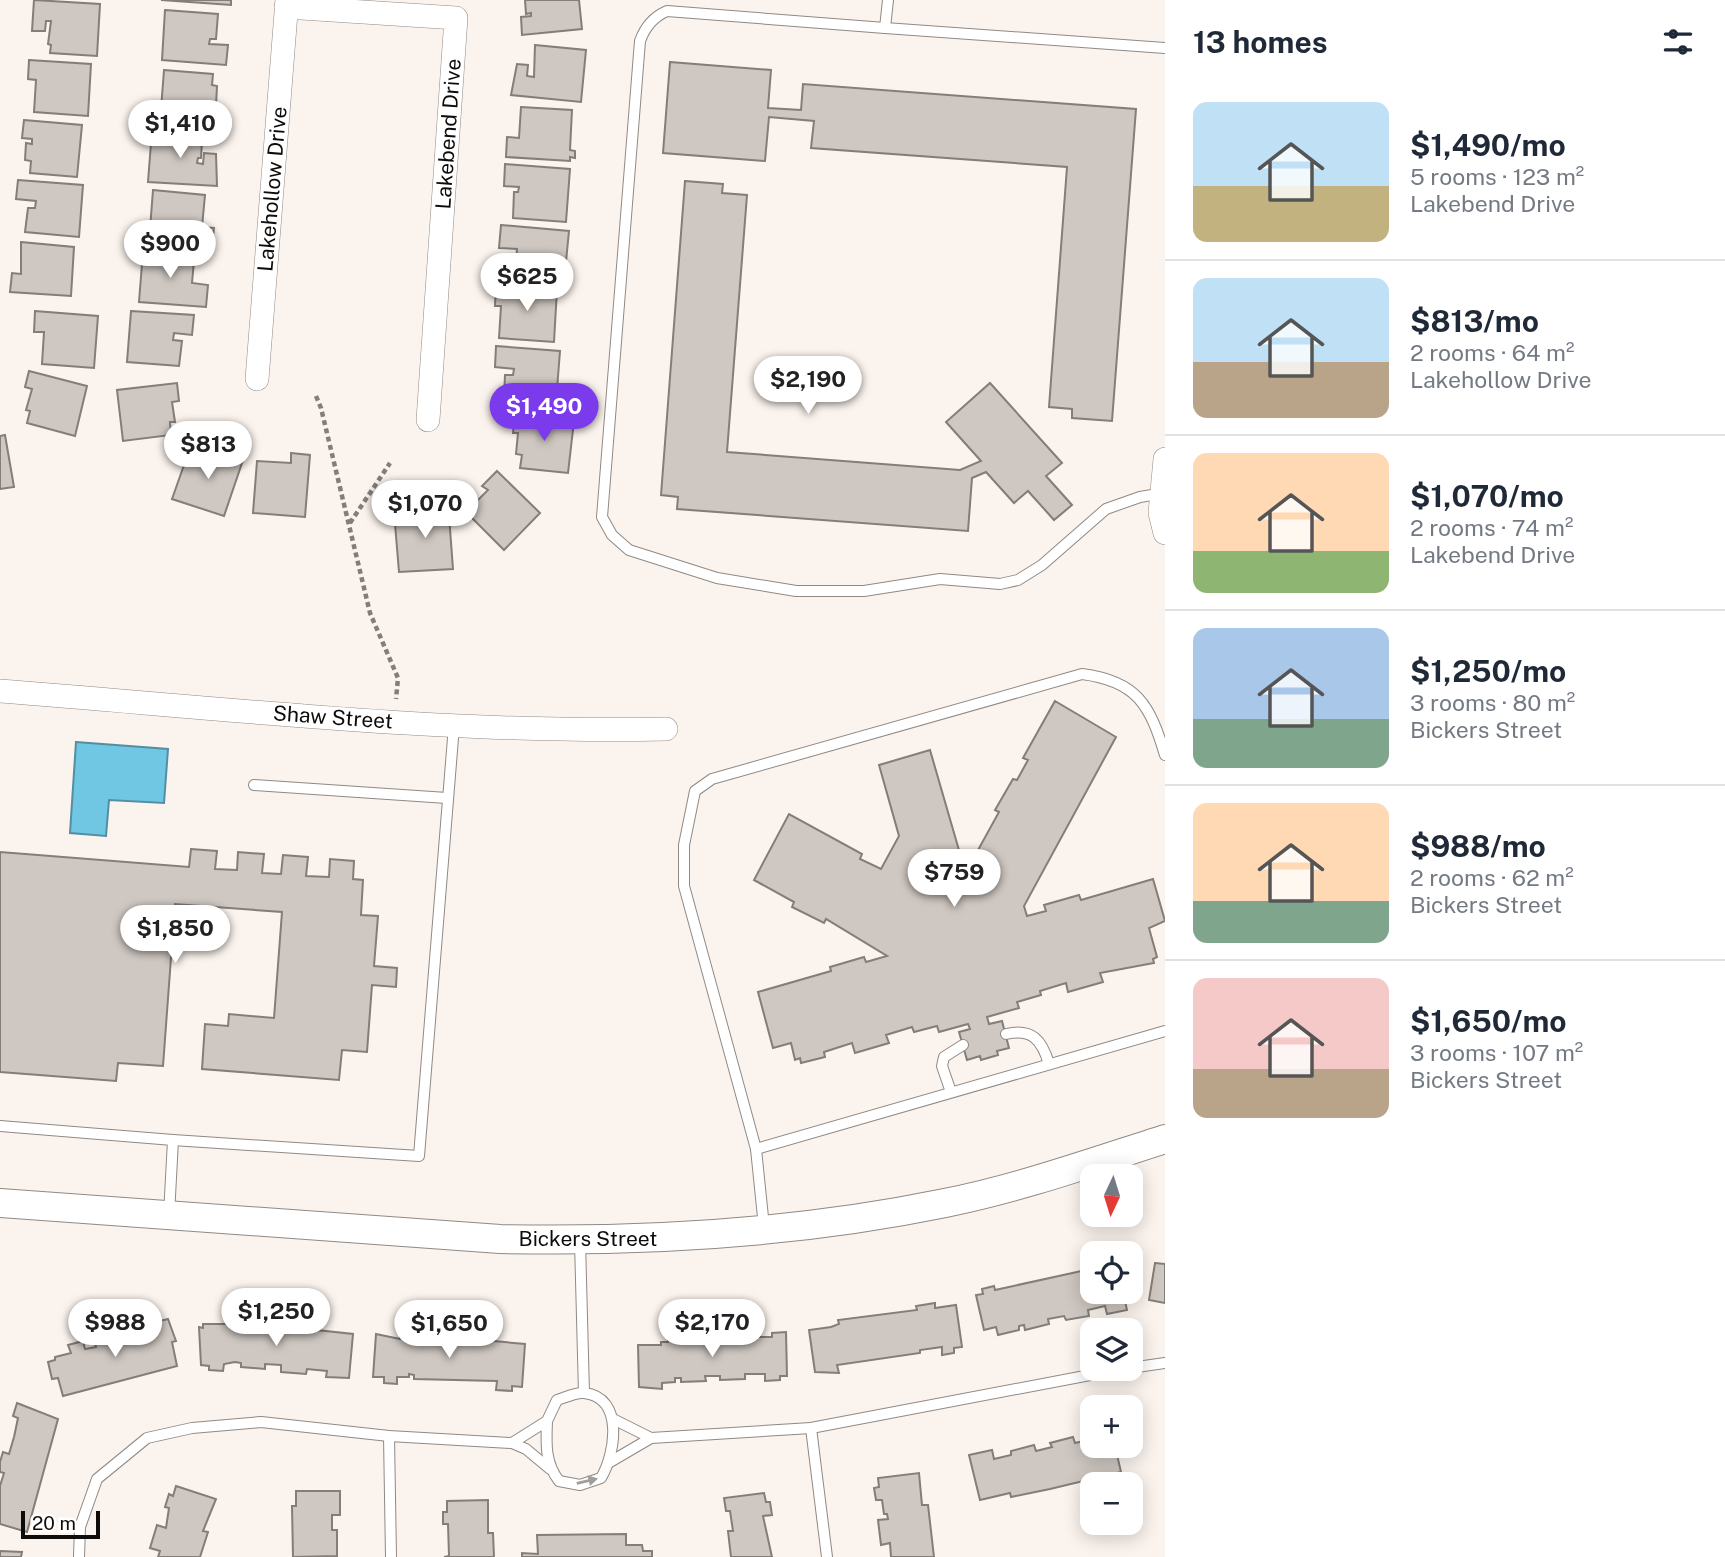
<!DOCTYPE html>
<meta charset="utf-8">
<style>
:root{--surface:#fff;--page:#f2f2f3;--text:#1f2937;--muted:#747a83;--line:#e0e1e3;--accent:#7c3aed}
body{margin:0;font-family:"Public Sans",sans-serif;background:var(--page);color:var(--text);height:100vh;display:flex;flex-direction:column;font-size:26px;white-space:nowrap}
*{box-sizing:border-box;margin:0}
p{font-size:23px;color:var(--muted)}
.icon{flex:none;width:38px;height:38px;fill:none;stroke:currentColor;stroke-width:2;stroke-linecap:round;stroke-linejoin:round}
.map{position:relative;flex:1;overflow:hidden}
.drawer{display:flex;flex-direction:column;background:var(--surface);width:560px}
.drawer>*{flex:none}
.needle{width:46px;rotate:184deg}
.buttons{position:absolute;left:1080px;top:1164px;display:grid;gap:14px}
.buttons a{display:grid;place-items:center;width:63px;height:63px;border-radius:14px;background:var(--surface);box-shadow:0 4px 18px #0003;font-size:35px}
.scale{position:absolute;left:21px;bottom:18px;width:79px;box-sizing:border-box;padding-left:7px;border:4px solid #0e0c0a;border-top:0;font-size:19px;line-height:24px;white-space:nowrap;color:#0e0c0a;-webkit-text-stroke:5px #fff;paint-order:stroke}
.price{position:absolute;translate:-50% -60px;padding:0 16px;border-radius:24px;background:#fff;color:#222;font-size:23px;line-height:46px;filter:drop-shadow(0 2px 4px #0008)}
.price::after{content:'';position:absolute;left:50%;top:42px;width:21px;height:16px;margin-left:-10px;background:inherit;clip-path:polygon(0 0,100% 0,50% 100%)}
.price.current{background:var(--accent);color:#fff}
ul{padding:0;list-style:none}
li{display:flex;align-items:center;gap:21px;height:175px;padding:0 28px}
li+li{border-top:2px solid var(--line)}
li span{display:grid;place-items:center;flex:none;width:196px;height:140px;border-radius:14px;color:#555}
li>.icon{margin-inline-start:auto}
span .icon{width:84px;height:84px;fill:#fffc;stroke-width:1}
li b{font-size:30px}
h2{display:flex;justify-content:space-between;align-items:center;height:84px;padding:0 28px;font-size:30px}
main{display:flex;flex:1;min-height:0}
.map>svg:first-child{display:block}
.water{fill:#6fc7e4;stroke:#528fa3;stroke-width:2}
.building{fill:#cfc7c1;stroke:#847d78;stroke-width:2}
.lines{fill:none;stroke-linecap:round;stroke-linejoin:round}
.service-casing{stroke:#908984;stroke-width:12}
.minor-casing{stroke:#908984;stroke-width:24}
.tertiary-casing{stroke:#908984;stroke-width:30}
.path{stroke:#837e7a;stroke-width:4.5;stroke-dasharray:5 3.5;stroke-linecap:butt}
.service{stroke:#fff;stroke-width:10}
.minor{stroke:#fff;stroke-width:23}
.tertiary{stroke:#fff;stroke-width:28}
.oneway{fill:#9f9e9d}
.labels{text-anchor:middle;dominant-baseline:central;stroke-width:5;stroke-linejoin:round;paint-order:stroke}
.street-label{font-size:21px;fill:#0e0c0a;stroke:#fff}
</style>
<main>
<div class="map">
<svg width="1165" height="1557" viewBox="0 0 1165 1557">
<rect width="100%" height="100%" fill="#fbf3ed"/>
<polygon class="water" points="76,742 168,749 164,803 109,800 106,836 70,833"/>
<g class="building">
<polygon points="34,0 100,4 97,56 50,53 51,45 48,44 51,21 46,21 45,31 32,31"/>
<polygon points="161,0 231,0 231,5"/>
<polygon points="525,0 579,0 582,29 522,35 521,17 531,16 531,13 526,14"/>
<polygon points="165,10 218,14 216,39 210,39 209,44 228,45 226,65 162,60"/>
<polygon points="535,45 586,50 581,102 511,95 517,64 528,65 527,76 534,77"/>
<polygon points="29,60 91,64 88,116 34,112 36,80 28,79"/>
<polygon points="670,62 771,70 768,108 801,110 803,84 1136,109 1112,421 1072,418 1072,409 1049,407 1067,167 811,148 814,121 769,117 765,161 663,153"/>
<polygon points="164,70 213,74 212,85 217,86 216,106 222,106 220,128 160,122"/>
<polygon points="521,107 572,110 570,150 575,151 575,158 570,157 570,161 506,157 507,137 519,138"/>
<polygon points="24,120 82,125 77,177 30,173 31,161 25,160 26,143 32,144 32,139 22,138"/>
<polygon points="152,130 199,133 199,141 202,141 201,158 198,158 197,163 203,164 204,153 216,154 217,186 148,182"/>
<polygon points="505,164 570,169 566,222 513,218 514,192 518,192 519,187 504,186"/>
<polygon points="18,180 83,185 79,237 25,232 28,208 35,208 36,201 16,199"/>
<polygon points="685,181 723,184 722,193 747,195 727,452 960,470 981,461 946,422 990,383 1062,463 1046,476 1072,505 1054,520 1028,491 1014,503 986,472 972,478 968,531 677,509 678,497 661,495"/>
<polygon points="153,190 205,195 202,227 214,228 212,247 149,242"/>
<polygon points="501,225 569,231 564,282 518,278 519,272 515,271 517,249 499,248"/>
<polygon points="21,242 74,247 71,296 10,292 12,273 21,274"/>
<polygon points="143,251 191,254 190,260 194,261 192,283 208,285 206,307 139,302"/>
<polygon points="496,286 557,289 554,342 499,338 501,306 495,306"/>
<polygon points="35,311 98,316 94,368 42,364 44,332 34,332"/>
<polygon points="131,311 194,315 192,335 174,333 173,340 182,341 179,366 127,362"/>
<polygon points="496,346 560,351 556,402 504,398 505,375 513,375 514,369 495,367"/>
<polygon points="29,371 87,386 75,436 27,423 30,411 26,410 32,389 25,387"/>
<polygon points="177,383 179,401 172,402 175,422 170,422 171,435 123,441 117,390"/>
<polygon points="515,415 574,421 568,473 520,468 522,455 516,454 518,433 513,433"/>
<polygon points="5,435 14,487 0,489 0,436"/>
<polygon points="190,448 221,458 223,453 243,460 224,516 172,499"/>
<polygon points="291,453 310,455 305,517 253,513 257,461 291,463"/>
<polygon points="497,471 540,513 504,550 466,512 488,490 482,486"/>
<polygon points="448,502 453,569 399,572 395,524 421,519 422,523 426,523 426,517 414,518 413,505"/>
<polygon points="1055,701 1116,737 1024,906 1027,916 1046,911 1044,905 1079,895 1081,900 1153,879 1165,921 1149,928 1157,957 1153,959 1154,963 1100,973 1103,982 1068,992 1066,983 1040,991 1041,995 1017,1002 1019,1008 987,1017 989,1024 1002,1021 1009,1048 997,1051 998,1055 981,1060 980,1056 967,1060 959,1032 970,1029 968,1024 939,1032 937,1026 914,1032 912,1027 886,1035 889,1043 855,1053 852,1043 824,1052 825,1057 801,1063 800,1058 795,1060 791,1043 773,1048 758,992 831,971 830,967 864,957 866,962 887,956 826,919 824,923 792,907 794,902 754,880 789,814 862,854 860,859 881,869 899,836 879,765 930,750 963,864 972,861 999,812 995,810 1013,779 1017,780 1028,760 1023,758"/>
<polygon points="191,849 217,851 215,869 237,870 238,852 264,854 262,873 281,874 283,855 308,857 306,876 329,877 330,859 354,861 353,879 363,880 361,915 378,916 374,966 397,968 396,987 372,985 367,1052 342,1050 339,1080 202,1069 205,1024 228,1026 229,1014 274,1018 282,912 175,904 163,1066 118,1063 116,1081 0,1072 0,852 189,867"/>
<polygon points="1155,1263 1165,1264 1165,1303 1149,1300"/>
<polygon points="1090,1268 1092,1268 1092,1292 1123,1292 1127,1310 1107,1314 1105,1306 1088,1310 1089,1316 1066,1320 1064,1316 1048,1319 1049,1324 1025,1330 1024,1325 1019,1326 1019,1330 998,1335 996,1327 984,1330 976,1295 983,1294 982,1289 994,1286 995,1290 1086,1270 1087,1275 1092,1274"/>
<polygon points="935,1303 935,1308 956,1305 962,1347 954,1348 954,1353 942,1355 942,1347 920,1350 920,1353 837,1365 839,1373 815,1372 809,1330 831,1327 839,1324 838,1320 917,1310 916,1306"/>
<polygon points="168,1319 176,1341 172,1342 177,1366 63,1396 58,1378 52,1379 48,1362 55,1360 55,1357 71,1353 68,1345 83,1341 85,1349 96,1347 94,1339 120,1332 122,1339 138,1335 154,1330 152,1323"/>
<polygon points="234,1321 353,1334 349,1378 326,1377 327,1371 307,1369 306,1374 281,1372 281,1365 265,1364 265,1369 241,1367 241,1363 235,1362 224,1364 223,1371 209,1370 209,1366 201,1365 199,1327 203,1328 203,1324 234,1324"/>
<polygon points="786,1332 787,1376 780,1376 780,1380 765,1381 765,1374 745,1374 745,1379 720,1380 720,1376 705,1376 706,1381 681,1382 681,1378 675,1378 675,1382 662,1383 662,1389 639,1387 638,1345 661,1345 661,1342 668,1342 668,1336 772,1337 772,1333"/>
<polygon points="408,1333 525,1344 522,1387 512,1386 512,1391 496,1390 497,1381 414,1379 414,1375 409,1374 409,1377 397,1377 397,1384 384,1383 384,1377 373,1377 376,1334 400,1339 400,1336 408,1337"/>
<polygon points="17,1403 58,1419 27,1532 0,1524 0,1486 4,1473 0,1472 0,1462 3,1452 9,1454 14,1437 18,1418 13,1416"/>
<polygon points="1073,1437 1075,1443 1092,1439 1092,1446 1115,1446 1121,1472 1050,1489 1011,1497 1010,1493 980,1500 969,1455 992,1450 994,1459 1011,1455 1011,1451 1034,1445 1036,1451 1052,1447 1050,1443"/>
<polygon points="919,1473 922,1505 928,1505 934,1557 891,1557 890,1543 881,1545 878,1520 888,1519 887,1514 884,1514 882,1500 876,1500 874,1488 879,1487 878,1478"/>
<polygon points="176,1486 216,1499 203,1531 208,1532 200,1557 158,1557 160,1551 150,1548 157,1525 166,1528 169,1508 165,1507 169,1494 173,1496"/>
<polygon points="296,1491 340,1491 340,1515 332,1515 332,1530 337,1530 337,1556 293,1557 292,1506 296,1506"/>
<polygon points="764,1493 766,1502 770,1502 772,1515 763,1516 772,1557 731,1557 728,1531 733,1531 730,1511 726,1511 724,1498"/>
<polygon points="488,1500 488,1533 493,1533 494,1557 444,1557 449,1556 448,1524 443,1524 443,1512 447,1512 447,1501"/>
<polygon points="626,1534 626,1545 642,1545 643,1551 652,1551 652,1557 522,1557 522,1553 538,1554 537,1535"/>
<polygon points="0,1551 22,1552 21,1557 0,1557"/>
</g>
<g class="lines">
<g class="service-casing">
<g id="service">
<polyline points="888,0 885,28 1165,48"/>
<path d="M885,28L667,11C653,17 645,27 640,41L602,517L612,535L629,550L717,578L796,591H864L940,579L1000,584L1018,580L1042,565L1106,509L1140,497L1164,493"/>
<polyline points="254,785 447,798"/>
<path d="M1006,1034C1032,1028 1042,1040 1049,1064"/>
<polyline points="951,1092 942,1066 944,1057 963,1045"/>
<polyline points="0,1126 173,1140 169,1215"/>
<polyline points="173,1140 419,1156 454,726"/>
<polyline points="756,1149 1165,1031"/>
<path d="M764,1227L756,1149L684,886V845L695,791L712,779L1082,674C1137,681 1150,705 1165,755"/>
<polyline points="580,1242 584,1393"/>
<polyline points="1130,1368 1165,1363"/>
<polyline points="613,1419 651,1438 811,1428 1127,1368"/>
<polyline points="811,1428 827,1557"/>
<polyline points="389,1436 391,1557"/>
<path d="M512,1443L547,1421L557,1400C564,1398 576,1392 584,1393C625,1397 615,1455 601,1478L580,1485L559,1481C545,1463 546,1444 547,1421"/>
<polyline points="610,1462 651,1438"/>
<polyline points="79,1557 80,1527 97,1479 147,1438 192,1428 261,1422 389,1436 512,1443 526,1449 550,1469"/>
</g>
</g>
<g class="minor-casing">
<g id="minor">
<polyline points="286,7 456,18 428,420"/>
<polyline points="257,379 287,0"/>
<polyline points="1165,459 1160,513 1165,533"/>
<path d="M0,691C221,708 444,734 666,729"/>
</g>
</g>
<g class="tertiary-casing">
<path id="tertiary" d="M0,1203L500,1239C649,1242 799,1233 945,1203C1020,1188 1093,1162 1165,1139"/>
</g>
<g class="path">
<polyline points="316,396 321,408 370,613 398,678 396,699"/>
<polyline points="350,523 390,463"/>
</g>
<use href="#service" class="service"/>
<use href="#minor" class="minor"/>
<use href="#tertiary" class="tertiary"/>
</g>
<defs><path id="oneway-solid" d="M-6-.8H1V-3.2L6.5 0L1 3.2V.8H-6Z" transform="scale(1.75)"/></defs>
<use class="oneway" href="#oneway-solid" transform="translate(587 1481) rotate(-13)"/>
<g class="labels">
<g class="street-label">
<text transform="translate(448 134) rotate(-86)">Lakebend Drive</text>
<text transform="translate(272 189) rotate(-85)">Lakehollow Drive</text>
<text transform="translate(333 717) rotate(4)">Shaw Street</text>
<text x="588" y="1238">Bickers Street</text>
</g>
</g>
</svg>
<div class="buttons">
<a><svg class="needle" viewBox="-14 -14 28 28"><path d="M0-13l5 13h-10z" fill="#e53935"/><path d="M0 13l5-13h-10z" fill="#747a83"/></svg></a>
<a><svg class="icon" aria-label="locate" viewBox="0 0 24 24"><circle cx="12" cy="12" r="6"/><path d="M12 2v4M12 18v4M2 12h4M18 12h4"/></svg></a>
<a><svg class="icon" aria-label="layers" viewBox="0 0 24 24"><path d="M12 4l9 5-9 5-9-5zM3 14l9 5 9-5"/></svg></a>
<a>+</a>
<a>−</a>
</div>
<div class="scale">20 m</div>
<b class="price" style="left:180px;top:160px">$1,410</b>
<b class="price" style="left:170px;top:280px">$900</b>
<b class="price" style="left:527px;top:313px">$625</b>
<b class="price" style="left:808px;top:416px">$2,190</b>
<b class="price current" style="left:544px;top:443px">$1,490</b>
<b class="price" style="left:208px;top:481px">$813</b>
<b class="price" style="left:425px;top:540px">$1,070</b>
<b class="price" style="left:954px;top:909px">$759</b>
<b class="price" style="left:175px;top:965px">$1,850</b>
<b class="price" style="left:276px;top:1348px">$1,250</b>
<b class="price" style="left:115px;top:1359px">$988</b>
<b class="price" style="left:712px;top:1359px">$2,170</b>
<b class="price" style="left:449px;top:1360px">$1,650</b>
</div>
<section class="drawer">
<h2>13 homes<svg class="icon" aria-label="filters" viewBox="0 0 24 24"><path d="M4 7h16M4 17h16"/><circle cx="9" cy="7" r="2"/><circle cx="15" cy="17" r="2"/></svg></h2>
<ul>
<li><span style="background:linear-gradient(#bfe0f5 60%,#c2b280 0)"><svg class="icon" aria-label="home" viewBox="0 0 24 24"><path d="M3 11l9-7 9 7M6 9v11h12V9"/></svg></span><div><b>$1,490/mo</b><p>5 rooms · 123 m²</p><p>Lakebend Drive</p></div></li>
<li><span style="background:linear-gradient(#bfe0f5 60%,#b9a48a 0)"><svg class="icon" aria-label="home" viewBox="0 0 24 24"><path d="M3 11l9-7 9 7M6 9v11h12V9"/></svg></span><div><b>$813/mo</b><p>2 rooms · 64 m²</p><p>Lakehollow Drive</p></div></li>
<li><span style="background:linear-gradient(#ffd9b3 70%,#8fb573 0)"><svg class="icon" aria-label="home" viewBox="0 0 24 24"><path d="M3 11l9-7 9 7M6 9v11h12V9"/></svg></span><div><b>$1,070/mo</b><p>2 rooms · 74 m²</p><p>Lakebend Drive</p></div></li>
<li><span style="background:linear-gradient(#a9c7e8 65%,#7fa58c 0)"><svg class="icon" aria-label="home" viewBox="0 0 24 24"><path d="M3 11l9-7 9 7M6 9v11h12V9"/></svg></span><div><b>$1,250/mo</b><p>3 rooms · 80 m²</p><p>Bickers Street</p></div></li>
<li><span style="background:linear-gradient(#ffd9b3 70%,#7fa58c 0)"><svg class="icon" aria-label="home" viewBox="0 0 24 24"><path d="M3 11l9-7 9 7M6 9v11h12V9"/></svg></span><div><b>$988/mo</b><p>2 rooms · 62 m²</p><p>Bickers Street</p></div></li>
<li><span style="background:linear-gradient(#f6c9c9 65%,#b9a48a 0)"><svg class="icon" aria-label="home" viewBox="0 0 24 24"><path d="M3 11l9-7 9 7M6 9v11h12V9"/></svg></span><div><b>$1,650/mo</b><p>3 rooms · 107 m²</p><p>Bickers Street</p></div></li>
</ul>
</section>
</main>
